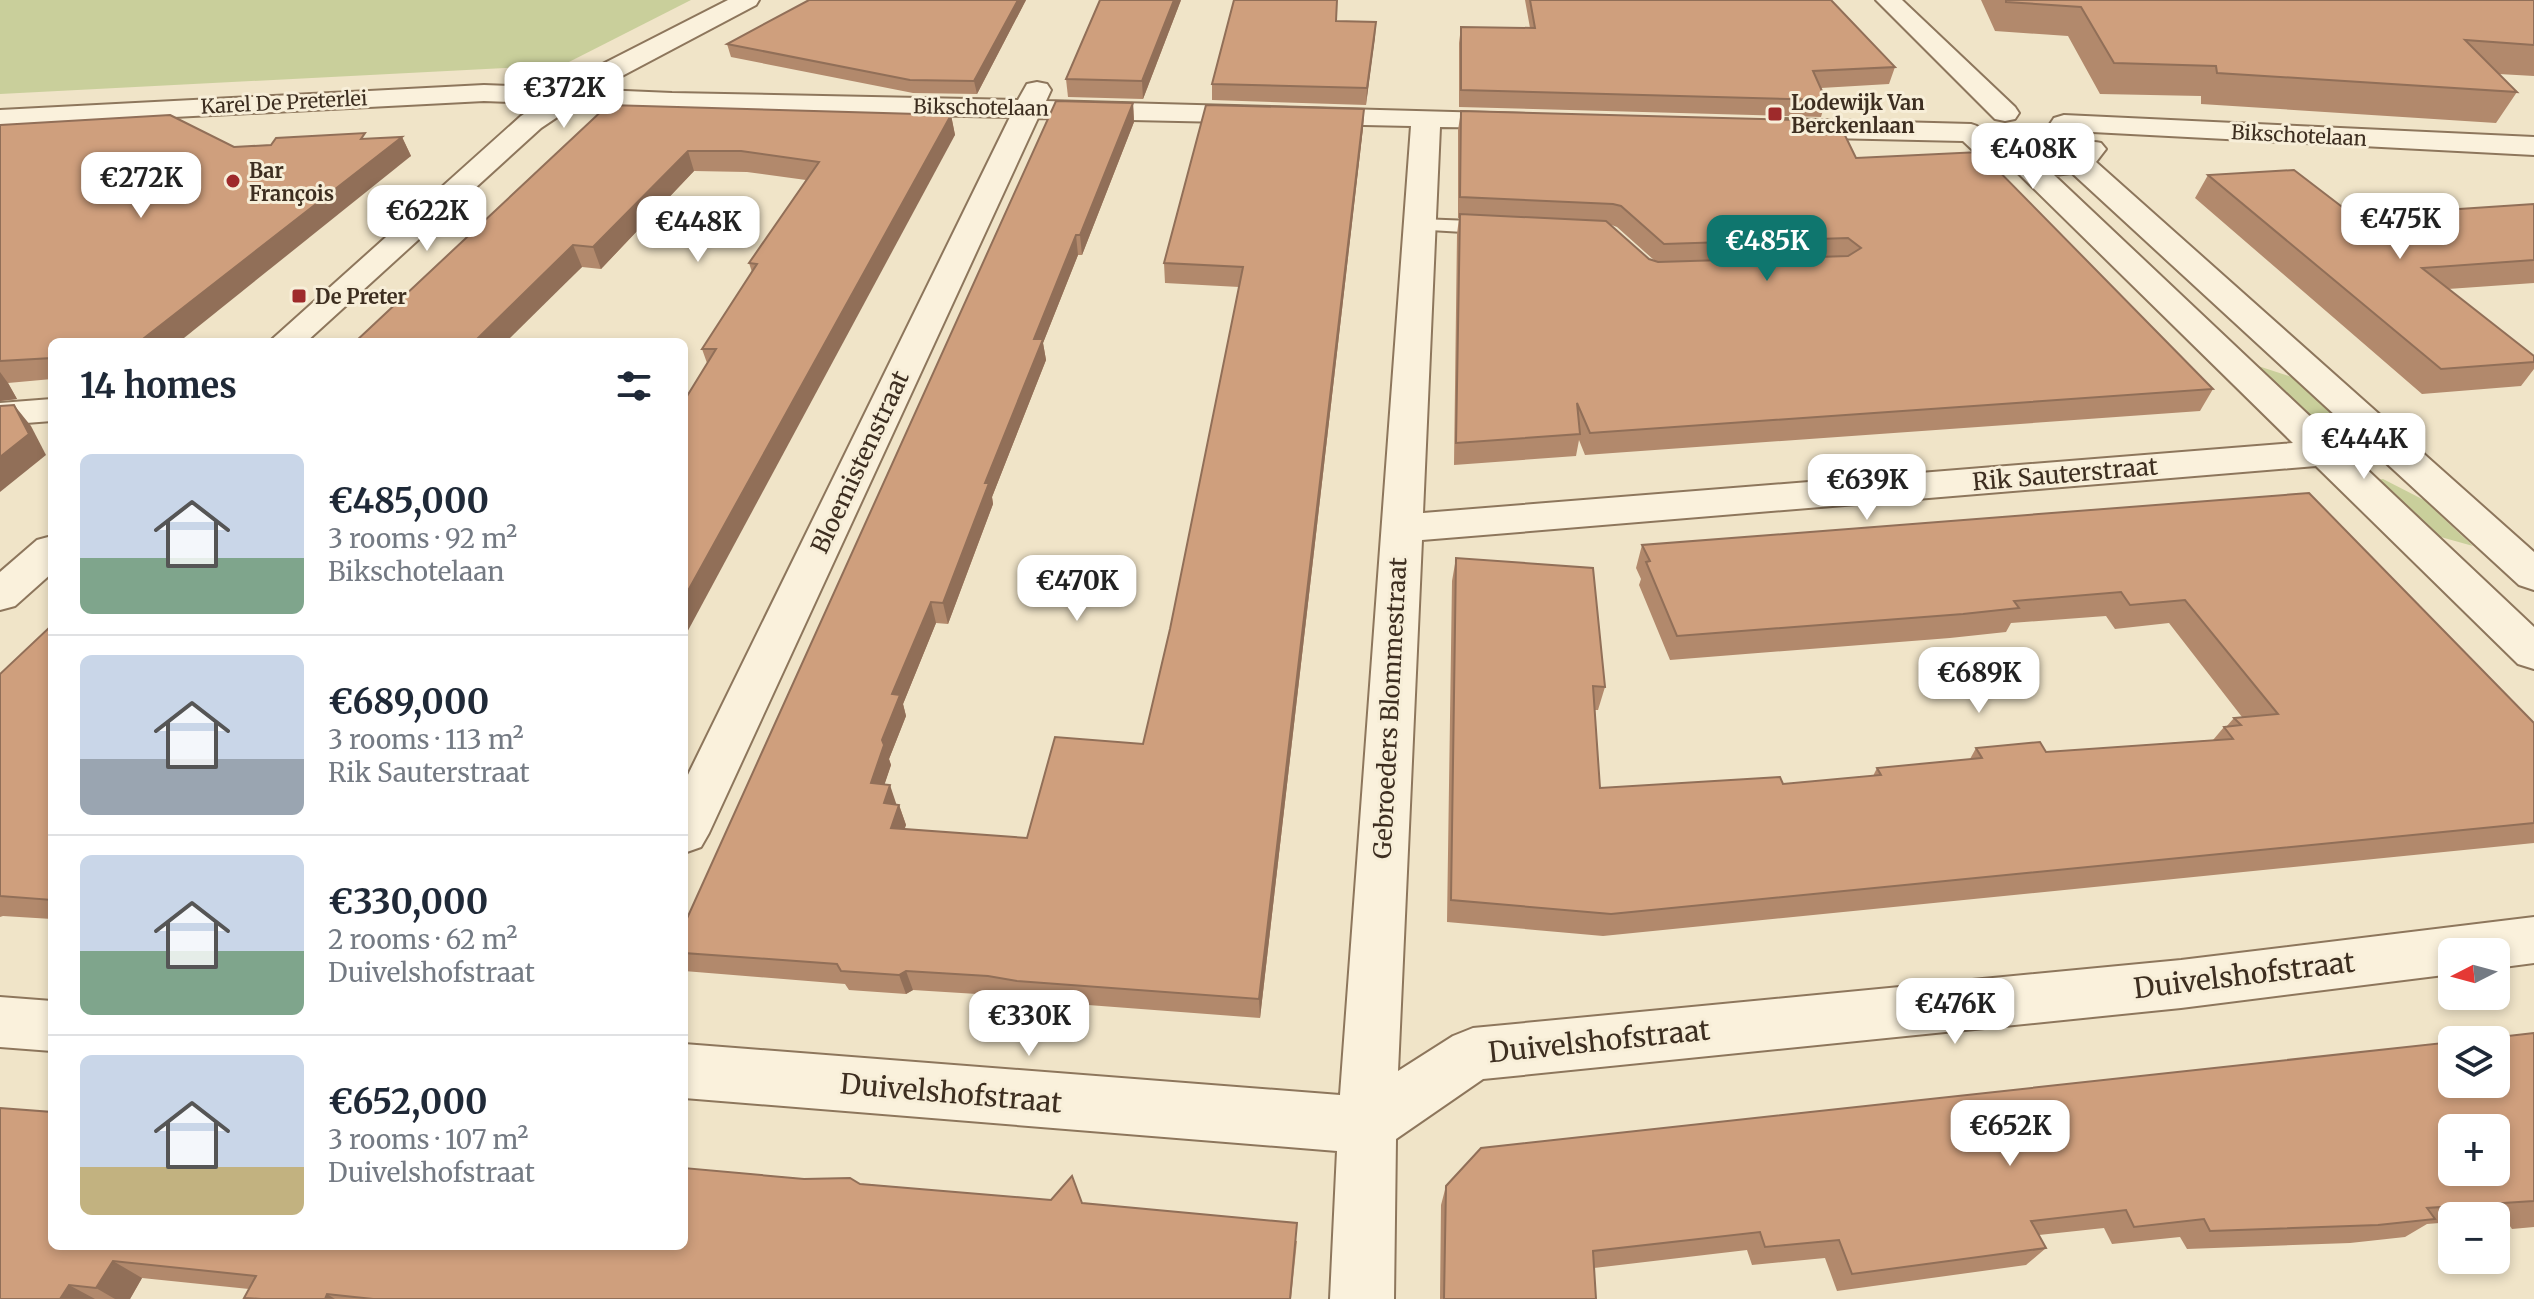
<!DOCTYPE html>
<meta charset="utf-8">
<style>
:root{--surface:#fff;--page:#f6f6f7;--text:#1f2937;--muted:#747a83;--line:#e0e1e3;--accent:#0f766e}
body{margin:0;font-family:Merriweather,serif;background:var(--page);color:var(--text);height:100vh;display:flex;flex-direction:column;font-size:30px;white-space:nowrap}
*{box-sizing:border-box;margin:0}
p{font-size:26px;color:var(--muted)}
.icon{flex:none;width:44px;height:44px;fill:none;stroke:currentColor;stroke-width:2;stroke-linecap:round;stroke-linejoin:round}
.map{position:relative;flex:1;overflow:hidden}
.drawer{position:absolute;left:48px;top:338px;width:640px;height:912px;display:flex;flex-direction:column;background:var(--surface);border-radius:12px;box-shadow:0 4px 12px #0003}
.drawer>*{flex:none}
.needle{width:52px;rotate:264deg}
.tools{position:absolute;left:2438px;top:938px;display:grid;gap:16px}
.tools a{display:grid;place-items:center;width:72px;height:72px;border-radius:12px;background:var(--surface);box-shadow:0 4px 12px #0003;font-size:40px}
.price{position:absolute;translate:-50% -68px;padding:0 18px;border-radius:16px;background:#fff;color:#222;font-size:26px;line-height:52px;filter:drop-shadow(0 2px 4px #0008)}
.price::after{content:'';position:absolute;left:50%;top:48px;width:24px;height:18px;margin-left:-12px;background:inherit;clip-path:polygon(0 0,100% 0,50% 100%)}
.price.current{background:var(--accent);color:#fff}
ul{padding:0;list-style:none}
li{display:flex;align-items:center;gap:24px;height:200px;padding:0 32px}
li+li{border-top:2px solid var(--line)}
li span{display:grid;place-items:center;flex:none;width:224px;height:160px;border-radius:12px;color:#555}
li>.icon{margin-inline-start:auto}
span .icon{width:96px;height:96px;fill:#fffc;stroke-width:1}
li b{font-size:34px}
h2{display:flex;justify-content:space-between;align-items:center;height:96px;padding:0 32px;font-size:34px}
.map>svg:first-child{display:block}
.green{fill:#c9cf9b}
.lines{fill:none;stroke-linecap:round;stroke-linejoin:round}
.service-casing{stroke:#8d765c;stroke-width:4}
.minor-casing{stroke:#8d765c;stroke-width:4}
.tertiary-casing{stroke:#8d765c;stroke-width:4}
.service{fill:#faf1dc;fill-rule:evenodd}
.minor{fill:#faf1dc;fill-rule:evenodd}
.tertiary{fill:#faf1dc;fill-rule:evenodd}
.wall{fill:#b2896c;fill-rule:evenodd}
.shaded-wall{fill:#916f58}
.building{fill:#cf9f7d;stroke:#916f58;stroke-width:2;fill-rule:evenodd}
.poi-dot{fill:#9e2a2b;stroke:#f7eed8;stroke-width:3}
.labels{text-anchor:middle;dominant-baseline:central;stroke-width:6;stroke-linejoin:round;paint-order:stroke}
.far-street-label{font-size:20px;fill:#3d2e20;stroke:#f7eed8}
.far-poi-label{font-size:20px;font-weight:bold;fill:#3d2e20;stroke:#f7eed8;text-anchor:start}
.street-label{font-size:24px;fill:#3d2e20;stroke:#f7eed8}
.near-street-label{font-size:28px;fill:#3d2e20;stroke:#f7eed8}
</style>
<div class="map">
<svg width="2534" height="1299" viewBox="0 0 2534 1299">
<rect width="100%" height="100%" fill="#f0e4c8"/>
<g class="green">
<polygon points="0,0 691,0 563,65 0,94"/>
<path d="M2016,127C2031,127 2051,129 2057,145C2042,157 2012,151 2003,134Z"/>
<polygon points="2252,364 2295,378 2332,415 2335,430 2320,427"/>
<polygon points="2383,479 2424,500 2473,546 2430,534 2376,480"/>
</g>
<g class="lines">
<g class="service-casing">
<polygon id="service" points="1420,219 1497,222 1507,228 1497,234 1413,229 1410,225"/>
</g>
<g class="minor-casing">
<g id="minor">
<polygon points="1876,0 1902,0 2015,107 2019,113 2015,119 2005,121 1995,119"/>
<path d="M1037,82L1047,84L1051,90L1046,101L1528,114L1532,120L1528,126L1518,128L1440,127L1423,513L2293,443L2014,169L1980,157L1963,141L1783,137L1773,134L1769,128L1773,122L1783,119L1971,124C1983,127 1987,135 1996,142C2009,152 2028,156 2044,157C2074,159 2076,137 2101,143L2106,149L2096,162L2534,552V590L2519,585L2383,460L2359,462L2534,627V669L2518,664L2316,466L1422,540L1398,1071L1453,1036L1473,1028L2181,960L2534,917V963L2496,968V952H2452V974L2181,1008L1483,1079L1396,1139L1394,1299H1330L1337,1151L684,1098V1044L1340,1095L1411,126L1038,118L709,833L701,847L684,853V783L1010,117L672,109L484,101L0,126V110L484,85L672,93L1018,100L1027,84ZM2072,173L2360,438L2335,440L2054,175Z"/>
<polygon points="2064,115 2534,137 2534,155 2054,130 2050,124 2054,118"/>
<polygon points="52,399 52,421 0,425 0,403"/>
<polygon points="0,997 52,1001 52,1051 0,1047"/>
</g>
</g>
<g class="tertiary-casing">
<g id="tertiary">
<polygon points="728,0 759,0 756,5 605,85 541,128 306,342 269,342 521,116 585,73"/>
<polygon points="52,536 52,573 15,606 0,610 0,572 37,540"/>
</g>
</g>
<use href="#service" class="service"/>
<use href="#minor" class="minor"/>
<use href="#tertiary" class="tertiary"/>
</g>
<g class="wall">
<polygon points="1026,0 977,94 913,93 731,57 727,44"/>
<polygon points="1181,0 1143,99 1068,97 1066,79"/>
<polygon points="1525,0 1831,0 1895,67 1889,84 1821,88 1826,100 1821,117 1459,107 1459,43 1461,27 1530,28"/>
<polygon points="1981,0 2534,0 2534,76 2499,74 2517,92 2496,123 2201,104 2201,96 2100,94 2068,36 1995,31"/>
<polygon points="1336,21 1376,22 1366,105 1212,100 1212,84"/>
<polygon points="1133,103 1134,122 1082,255 1078,255 1043,343 1046,360 992,497 993,504 948,624 936,623 903,704 906,716 889,759 891,765 884,785 896,804 899,805 906,825 904,829 1027,838 1143,744 1170,629 1239,287 1165,283 1164,263 1364,109 1363,128 1260,1018 1022,1000 993,995 913,990 906,994 849,990 845,984 684,971 684,925"/>
<polygon points="608,105 951,115 955,135 707,363 702,349 752,272 749,263 806,180 747,172 694,171 601,269 582,267 562,286"/>
<path d="M1461,111L1856,158L2213,389L2200,411L1585,455L1579,440L1576,456L1454,465L1457,234L1459,218H1458V130ZM1609,224L1617,227L1655,261L1649,259Z"/>
<polygon points="0,125 234,147 402,137 411,156 52,342 52,379 8,383 17,399 0,401"/>
<polygon points="2208,175 2354,216 2534,204 2534,283 2448,289 2534,356 2534,369 2521,386 2422,394 2195,198"/>
<polygon points="2309,493 2534,723 2534,843 1603,936 1447,922 1452,581 1456,558 1605,687 1598,710 1595,710 1600,788 1783,784 1873,776 1877,768 1970,759 1976,748 2046,752 2213,740 2224,727 2226,727 2234,718 2242,717 2169,623 2115,629 2106,616 2011,623 2006,632 1950,638 1670,660 1639,585 1641,579 1636,568 1642,545"/>
<polygon points="52,625 52,919 3,916 0,917 0,674"/>
<polygon points="2534,1033 2534,1227 2512,1229 2505,1219 2496,1219 2496,1216 2452,1216 2452,1222 2427,1224 2405,1237 2350,1243 2187,1249 2180,1237 2112,1244 2104,1228 2039,1235 2046,1248 2026,1265 1837,1291 1825,1258 1752,1265 1747,1250 1594,1268 1596,1299 1440,1299 1441,1205 1446,1186"/>
<polygon points="0,1108 1082,1203 1297,1241 1291,1299 246,1299 244,1298 249,1289 142,1278 130,1299 0,1299"/>
</g>
<g class="shaded-wall">
<polygon points="1018,0 1026,0 977,94 974,81"/>
<polygon points="1174,0 1181,0 1143,99 1142,81"/>
<polygon points="1376,22 1375,38 1366,105 1367,88"/>
<polygon points="1133,103 1134,122 1082,255 1080,235"/>
<polygon points="1364,109 1363,128 1260,1018 1259,999"/>
<polygon points="951,115 955,135 684,638 684,598"/>
<polygon points="402,137 411,156 179,342 139,342"/>
<polygon points="688,151 694,171 601,269 593,247"/>
<polygon points="1076,235 1078,255 1043,343 1046,360 992,497 993,504 948,624 943,603 1034,339"/>
<polygon points="573,245 582,267 506,342 474,342"/>
<polygon points="0,372 8,383 17,399 0,401"/>
<polygon points="14,405 31,426 46,455 0,492 0,457"/>
<polygon points="931,602 936,623 903,704 906,716 889,759 891,765 878,804 871,783 882,740 892,694"/>
<polygon points="890,785 897,806 884,803"/>
<polygon points="899,805 906,825 898,848 891,828"/>
<polygon points="906,971 913,990 906,994 899,975"/>
<polygon points="113,1261 142,1278 130,1299 115,1299 96,1288"/>
<polygon points="69,1285 95,1299 60,1299"/>
<polygon points="327,1294 335,1299 325,1299"/>
</g>
<g class="building">
<polygon points="809,0 1018,0 974,81 910,80 727,44"/>
<polygon points="1100,0 1174,0 1142,81 1066,79"/>
<polygon points="1234,0 1337,0 1336,21 1376,22 1367,88 1212,84"/>
<polygon points="1530,0 1831,0 1895,67 1813,71 1826,100 1461,90 1461,27 1535,28"/>
<polygon points="2006,0 2534,0 2534,45 2465,40 2517,92 2217,73 2216,66 2114,63 2081,7 2006,2"/>
<polygon points="1056,101 1133,103 1080,235 1076,235 1034,339 1043,339 985,483 989,483 943,603 931,602 892,694 900,695 882,740 884,745 871,783 890,785 884,803 899,805 891,828 1027,838 1055,737 1143,744 1170,629 1243,267 1164,263 1206,105 1364,109 1259,999 1017,981 988,976 906,971 899,975 841,971 837,964 684,953 684,925"/>
<polygon points="608,105 951,115 684,598 684,401 716,349 702,349 757,264 749,263 819,162 741,151 688,151 593,247 573,245 474,342 355,342"/>
<polygon points="1461,111 1838,121 1856,158 1980,152 2213,389 1590,433 1577,403 1580,434 1456,443 1460,214 1606,221 1649,259 1658,262 1848,256 1861,248 1848,238 1664,244 1621,206 1613,204 1460,197"/>
<polygon points="170,115 234,147 271,145 276,138 365,133 361,139 402,137 139,342 52,342 52,358 0,361 0,125"/>
<polygon points="2294,170 2354,216 2534,204 2534,260 2422,268 2534,356 2534,362 2441,369 2208,175"/>
<polygon points="14,405 29,434 0,457 0,406"/>
<polygon points="2309,493 2534,723 2534,823 1611,914 1451,900 1456,558 1593,568 1605,687 1593,686 1600,788 1780,777 1783,784 1881,775 1877,768 1982,758 1976,748 2040,742 2046,752 2233,739 2224,727 2241,725 2234,718 2278,714 2185,600 2130,605 2121,592 2014,601 2019,608 1963,614 1677,636 1646,562 1650,561 1642,545"/>
<polygon points="52,625 52,900 0,896 0,674"/>
<path d="M2534,1033V1201L2427,1208L2435,1219L2378,1225L2210,1231L2204,1219L2134,1227L2126,1210L2031,1221L2046,1248L1852,1274L1839,1240L1765,1247L1760,1232L1593,1251L1596,1299H1444L1446,1186L1481,1148L2452,1042V1084H2496V1040H2473ZM2452,1128H2496V1172H2452Z"/>
<polygon points="0,1108 52,1112 52,1246 684,1246 684,1168 804,1179 850,1178 860,1184 1051,1200 1072,1176 1082,1203 1297,1223 1290,1299 373,1299 327,1294 325,1299 261,1299 244,1298 256,1276 113,1261 96,1288 69,1285 60,1299 0,1299"/>
</g>
<g class="poi-dot">
<rect x="1767" y="106" width="16" height="16" rx="4"/>
<circle cx="233" cy="181" r="8"/>
<rect x="291" y="288" width="16" height="16" rx="4"/>
</g>
<g class="labels">
<g class="far-street-label">
<text transform="translate(284 102) rotate(-3)">Karel De Preterlei</text>
<text transform="translate(981 107) rotate(1)">Bikschotelaan</text>
<text transform="translate(2299 135) rotate(3)">Bikschotelaan</text>
</g>
<g class="far-poi-label">
<text x="1791" y="102">Lodewijk Van<tspan x="1791" dy="23">Berckenlaan</tspan></text>
<text x="249" y="170">Bar<tspan x="249" dy="23">François</tspan></text>
<text x="315" y="296">De Preter</text>
</g>
<g class="street-label">
<text transform="translate(860 462) rotate(-65)">Bloemistenstraat</text>
<text transform="translate(2065 474) rotate(-5)">Rik Sauterstraat</text>
<text transform="translate(1390 708) rotate(-87)">Gebroeders Blommestraat</text>
</g>
<g class="near-street-label">
<text transform="translate(2244 975) rotate(-7)">Duivelshofstraat</text>
<text transform="translate(1599 1041) rotate(-6)">Duivelshofstraat</text>
<text transform="translate(951 1093) rotate(5)">Duivelshofstraat</text>
</g>
</g>
</svg>
<div class="tools">
<a><svg class="needle" viewBox="-14 -14 28 28"><path d="M0-13l5 13h-10z" fill="#e53935"/><path d="M0 13l5-13h-10z" fill="#747a83"/></svg></a>
<a><svg class="icon" aria-label="layers" viewBox="0 0 24 24"><path d="M12 4l9 5-9 5-9-5zM3 14l9 5 9-5"/></svg></a>
<a>+</a>
<a>−</a>
</div>
<b class="price" style="left:564px;top:130px">€372K</b>
<b class="price" style="left:2033px;top:191px">€408K</b>
<b class="price" style="left:141px;top:220px">€272K</b>
<b class="price" style="left:427px;top:253px">€622K</b>
<b class="price" style="left:2400px;top:261px">€475K</b>
<b class="price" style="left:698px;top:264px">€448K</b>
<b class="price current" style="left:1767px;top:283px">€485K</b>
<b class="price" style="left:2364px;top:481px">€444K</b>
<b class="price" style="left:1867px;top:522px">€639K</b>
<b class="price" style="left:1077px;top:623px">€470K</b>
<b class="price" style="left:1979px;top:715px">€689K</b>
<b class="price" style="left:1955px;top:1046px">€476K</b>
<b class="price" style="left:1029px;top:1058px">€330K</b>
<b class="price" style="left:2010px;top:1168px">€652K</b>
<section class="drawer">
<h2>14 homes<svg class="icon" aria-label="filters" viewBox="0 0 24 24"><path d="M4 7h16M4 17h16"/><circle cx="9" cy="7" r="2"/><circle cx="15" cy="17" r="2"/></svg></h2>
<ul>
<li><span style="background:linear-gradient(#c9d6e8 65%,#7fa58c 0)"><svg class="icon" aria-label="home" viewBox="0 0 24 24"><path d="M3 11l9-7 9 7M6 9v11h12V9"/></svg></span><div><b>€485,000</b><p>3 rooms · 92 m²</p><p>Bikschotelaan</p></div></li>
<li><span style="background:linear-gradient(#c9d6e8 65%,#9aa5b1 0)"><svg class="icon" aria-label="home" viewBox="0 0 24 24"><path d="M3 11l9-7 9 7M6 9v11h12V9"/></svg></span><div><b>€689,000</b><p>3 rooms · 113 m²</p><p>Rik Sauterstraat</p></div></li>
<li><span style="background:linear-gradient(#c9d6e8 60%,#7fa58c 0)"><svg class="icon" aria-label="home" viewBox="0 0 24 24"><path d="M3 11l9-7 9 7M6 9v11h12V9"/></svg></span><div><b>€330,000</b><p>2 rooms · 62 m²</p><p>Duivelshofstraat</p></div></li>
<li><span style="background:linear-gradient(#c9d6e8 70%,#c2b280 0)"><svg class="icon" aria-label="home" viewBox="0 0 24 24"><path d="M3 11l9-7 9 7M6 9v11h12V9"/></svg></span><div><b>€652,000</b><p>3 rooms · 107 m²</p><p>Duivelshofstraat</p></div></li>
</ul>
</section>
</div>
